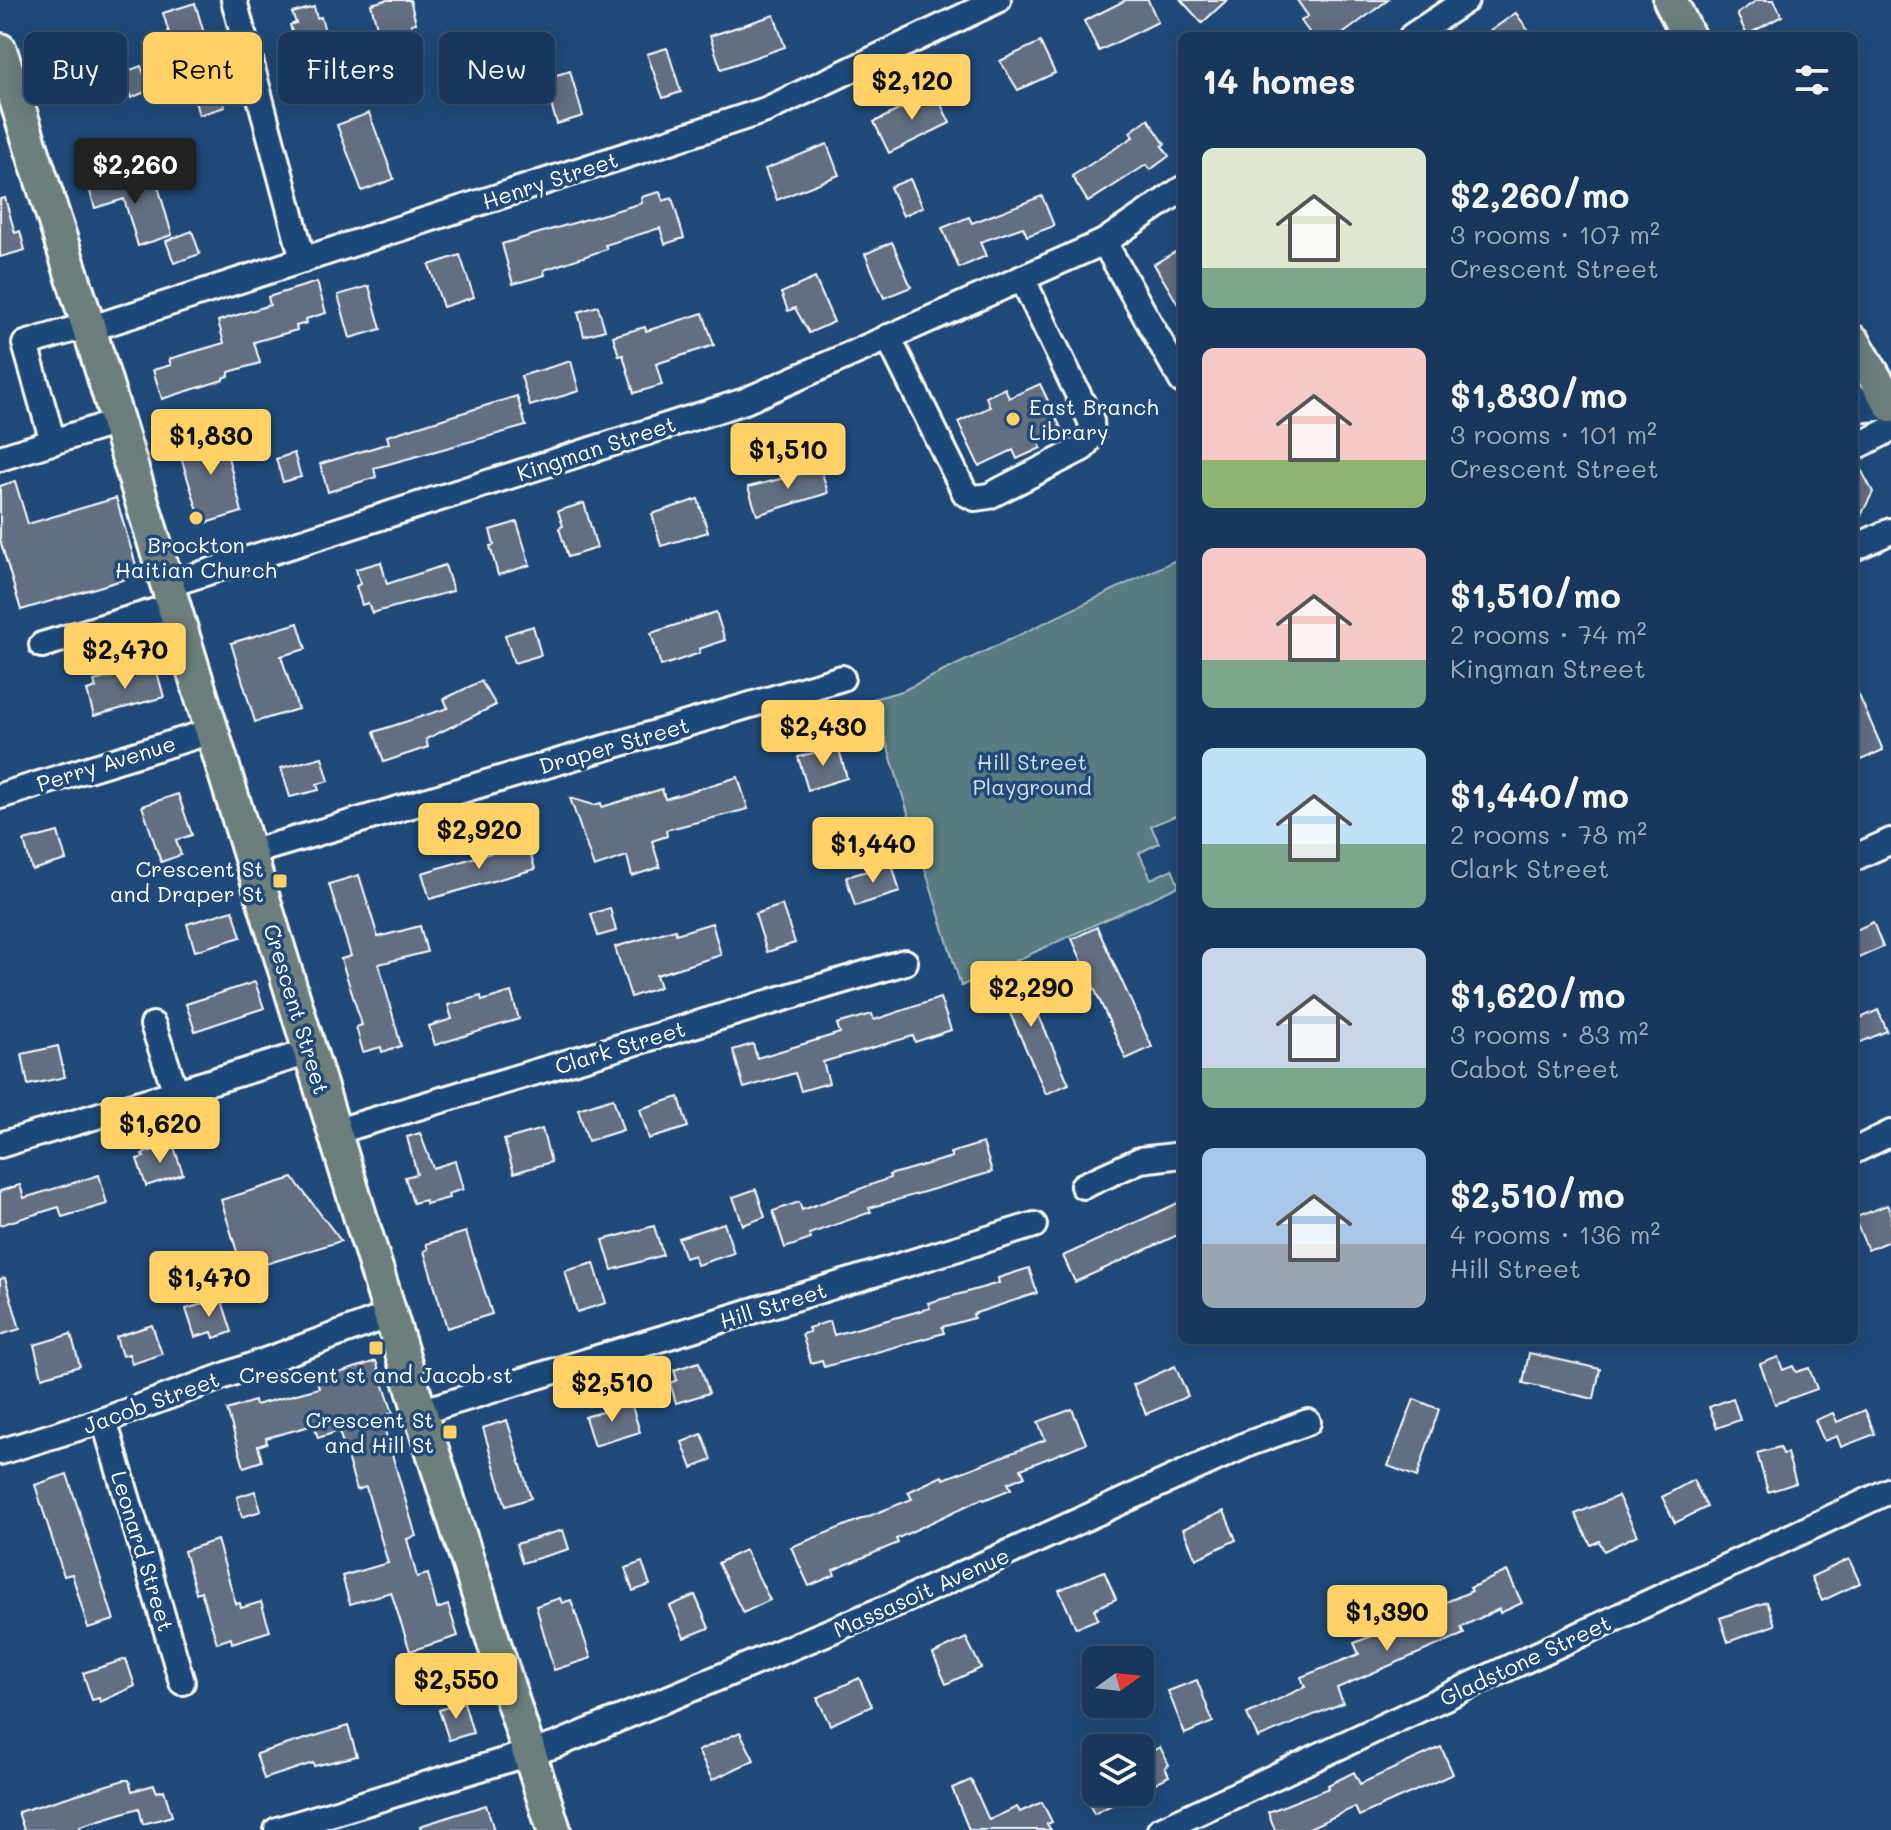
<!DOCTYPE html>
<meta charset="utf-8">
<style>
:root{--surface:#17385c;--page:#244365;--text:#f1f3f6;--muted:#9eacbb;--line:#365272;--accent:#ffd166}
body{margin:0;font-family:Mali,sans-serif;background:var(--page);color:var(--text);height:100vh;display:flex;flex-direction:column;font-size:30px;white-space:nowrap}
*{box-sizing:border-box;margin:0}
p{font-size:26px;color:var(--muted)}
.icon{flex:none;width:44px;height:44px;fill:none;stroke:currentColor;stroke-width:2;stroke-linecap:round;stroke-linejoin:round}
.map{position:relative;flex:1;overflow:hidden}
.side{position:absolute;left:1178px;top:32px;width:680px;height:1312px;display:flex;flex-direction:column;background:var(--surface);border-radius:12px;box-shadow:0 4px 20px #0003,0 0 0 2px var(--line)}
.side>*{flex:none}
.top-card{position:absolute;left:24px;top:32px;width:760px;height:72px;display:flex;gap:16px}
.needle{width:52px;rotate:75deg}
.tools{position:absolute;left:1082px;top:1646px;display:grid;gap:16px}
.tools a{display:grid;place-items:center;width:72px;height:72px;border-radius:12px;background:var(--surface);box-shadow:0 4px 20px #0003,0 0 0 2px var(--line);font-size:40px}
.price{position:absolute;translate:-50% -68px;padding:0 18px;border-radius:8px;background:var(--accent);color:#111;font-size:26px;line-height:52px;filter:drop-shadow(0 2px 4px #0008)}
.price::after{content:'';position:absolute;left:50%;top:48px;width:24px;height:18px;margin-left:-12px;background:inherit;clip-path:polygon(0 0,100% 0,50% 100%)}
.price.current{background:#222;color:#fff}
ul{padding:0;list-style:none}
li{display:flex;align-items:center;gap:24px;height:200px;padding:0 24px}
li span{display:grid;place-items:center;flex:none;width:224px;height:160px;border-radius:12px;color:#555}
li>.icon{margin-inline-start:auto}
span .icon{width:96px;height:96px;fill:#fffc;stroke-width:1}
li b{font-size:34px}
h2{display:flex;justify-content:space-between;align-items:center;height:96px;padding:0 24px;font-size:34px}
.pill{padding:0 28px;border-radius:12px;background:var(--surface);box-shadow:0 4px 20px #0003,0 0 0 2px var(--line);font-size:28px;line-height:72px}
.pill.current{background:var(--accent);color:#111}
.map>svg:first-child{display:block}
.green{fill:#587b81;stroke:#acbdc0;stroke-width:2}
.building{fill:#626e81;stroke:#fff;stroke-width:2}
.lines{fill:none;stroke-linecap:round;stroke-linejoin:round}
.minor-casing{stroke:#fff;stroke-width:30}
.major-casing{stroke:#fff;stroke-width:38}
.minor{stroke:#1f4a7a;stroke-width:24}
.major{stroke:#6c7f7c;stroke-width:32}
.poi-dot{fill:#ffd166;stroke:#1f4a7a;stroke-width:3}
.labels{text-anchor:middle;dominant-baseline:central;stroke-width:7;stroke-linejoin:round;paint-order:stroke}
.street-label{font-size:22px;fill:#fff;stroke:#1f4a7a}
.poi-label{font-size:22px;fill:#fff;stroke:#1f4a7a}
.park-label{font-size:22px;fill:#d5dee0;stroke:#1f4a7a}
</style>
<div class="map">
<svg width="1891" height="1830" viewBox="0 0 1891 1830">
<rect width="100%" height="100%" fill="#1f4a7a"/>
<filter id="ink" filterUnits="userSpaceOnUse"><feTurbulence type="fractalNoise" baseFrequency=".0125" numOctaves="2"/><feDisplacementMap in="SourceGraphic" scale="16" xChannelSelector="R" yChannelSelector="G"/><feConvolveMatrix kernelMatrix="1 2 1 2 8 2 1 2 1" color-interpolation-filters="sRGB"/></filter>
<g filter="url(#ink)">
<polygon class="green" points="1182,557 1182,813 1151,826 1159,843 1139,853 1151,879 1172,869 1179,886 961,986 873,699 902,691"/>
<g class="building">
<polygon points="386,0 410,0 416,23 411,24 421,67 401,72 389,29 378,32 371,4"/>
<polygon points="1126,0 1148,0 1158,22 1099,51 1084,21"/>
<polygon points="1181,0 1227,0 1202,23"/>
<polygon points="1297,0 1388,0 1340,36 1312,36 1301,21 1308,16"/>
<polygon points="1757,0 1774,0 1782,16 1747,35 1737,14"/>
<polygon points="195,3 206,40 174,50 163,13"/>
<polygon points="314,7 317,18 321,17 332,56 301,65 290,25 296,23 292,13"/>
<polygon points="1516,13 1532,36 1483,36"/>
<polygon points="774,15 785,47 721,69 710,36"/>
<polygon points="1040,42 1055,73 1018,90 1000,61"/>
<polygon points="667,48 681,92 663,98 647,54"/>
<polygon points="141,66 150,90 131,98 122,73"/>
<polygon points="570,71 583,116 557,124 543,79"/>
<polygon points="310,74 315,94 295,99 290,79"/>
<polygon points="215,77 225,107 199,115 190,85"/>
<polygon points="935,92 950,123 889,153 874,122"/>
<polygon points="369,113 394,179 362,191 337,125"/>
<polygon points="1148,119 1165,144 1162,146 1169,156 1150,170 1146,165 1088,202 1072,176 1133,137 1130,132"/>
<polygon points="827,144 839,175 777,200 765,169"/>
<polygon points="123,175 126,187 156,179 172,235 138,246 124,199 95,208 87,182"/>
<polygon points="910,179 923,207 903,216 890,187"/>
<polygon points="660,192 663,201 672,198 684,238 665,244 660,228 605,245 607,249 544,270 545,275 513,284 502,244 642,203 641,197"/>
<polygon points="1042,196 1054,226 1027,236 1023,227 980,242 986,256 959,268 942,228 969,217 972,223"/>
<polygon points="5,198 15,233 20,231 25,250 0,257 0,199"/>
<polygon points="192,231 200,254 174,263 166,241"/>
<polygon points="892,242 911,287 884,298 865,254"/>
<polygon points="1182,248 1182,311 1154,264"/>
<polygon points="460,255 474,297 443,307 429,265"/>
<polygon points="815,278 834,322 809,333 795,308 788,311 781,293"/>
<polygon points="317,282 326,313 306,319 307,323 296,326 297,330 254,342 260,363 229,372 229,376 223,378 223,380 162,399 153,370 171,365 169,359 224,343 218,321 270,305 268,297"/>
<polygon points="369,286 381,329 350,338 338,295"/>
<polygon points="598,306 605,330 584,336 578,312"/>
<polygon points="703,313 714,345 656,364 662,385 634,393 623,355 619,356 613,336 645,327 646,331"/>
<polygon points="571,361 579,391 530,406 521,376"/>
<polygon points="1040,384 1061,428 1037,439 1041,448 1017,459 1013,450 979,466 958,422 990,407 986,397 1005,388 1009,398"/>
<polygon points="517,396 526,426 374,468 376,477 328,492 320,464 389,443 387,436"/>
<polygon points="221,429 242,512 202,524 178,448 191,444 189,438"/>
<polygon points="294,453 301,477 283,482 276,459"/>
<polygon points="1857,462 1873,492 1854,529 1854,463"/>
<polygon points="821,469 828,493 757,515 748,487"/>
<polygon points="15,481 28,524 116,498 139,575 21,610 0,540 0,486"/>
<polygon points="698,499 708,532 661,546 652,514"/>
<polygon points="584,503 597,548 568,557 559,528 563,526 558,511"/>
<polygon points="517,522 530,565 498,575 490,546 494,545 490,530"/>
<polygon points="381,562 387,584 445,565 453,591 372,613 368,603 362,605 356,586 360,584 356,569"/>
<polygon points="716,612 725,640 699,649 700,653 661,666 651,633"/>
<polygon points="298,623 306,649 281,656 298,709 255,722 231,643"/>
<polygon points="533,626 541,655 514,663 505,635"/>
<polygon points="155,665 164,697 94,716 87,691 96,688 94,681"/>
<polygon points="481,681 496,705 426,739 428,747 384,762 374,732 448,708 444,699"/>
<polygon points="1854,684 1883,750 1861,760 1859,756 1854,759"/>
<polygon points="838,746 847,778 808,790 798,757"/>
<polygon points="322,757 329,781 317,784 319,790 290,797 281,768"/>
<polygon points="738,777 748,809 666,830 667,836 652,841 660,867 632,876 627,856 594,867 570,798 594,805 601,803 602,807 662,789 665,799"/>
<polygon points="178,794 192,835 176,840 181,855 161,862 142,806"/>
<polygon points="58,832 66,860 32,870 24,841"/>
<polygon points="527,842 535,869 430,899 422,873"/>
<polygon points="892,864 900,892 855,906 846,877"/>
<polygon points="359,875 378,937 420,926 427,952 379,964 401,1046 382,1052 381,1047 363,1052 356,1027 362,1025 341,959 351,956 329,884"/>
<polygon points="782,905 795,943 767,952 755,914"/>
<polygon points="610,908 616,931 598,936 591,914"/>
<polygon points="233,910 241,937 195,951 187,924"/>
<polygon points="1873,922 1883,947 1854,960 1854,931"/>
<polygon points="712,923 721,955 656,975 660,987 631,997 615,947 675,929 676,934"/>
<polygon points="1097,927 1152,1047 1126,1059 1072,939"/>
<polygon points="1016,964 1069,1084 1046,1094 993,975"/>
<polygon points="255,982 264,1008 195,1031 186,1004"/>
<polygon points="511,992 519,1019 435,1045 429,1026 452,1019 448,1005 481,996 482,1001"/>
<polygon points="940,998 951,1030 915,1042 913,1036 823,1062 829,1083 801,1091 795,1073 744,1088 733,1050 753,1044 757,1058 840,1033 837,1024 872,1014 874,1020"/>
<polygon points="1878,1010 1887,1031 1854,1045 1854,1021"/>
<polygon points="58,1046 65,1077 28,1085 22,1054"/>
<polygon points="679,1097 688,1127 649,1139 640,1109"/>
<polygon points="613,1098 623,1130 588,1141 578,1109"/>
<polygon points="542,1129 551,1162 514,1173 504,1140"/>
<polygon points="420,1133 433,1168 455,1161 463,1189 448,1194 449,1198 426,1204 425,1200 413,1203 405,1177 417,1174 407,1137"/>
<polygon points="983,1143 992,1172 869,1208 871,1212 809,1234 811,1239 785,1248 773,1211 799,1202 802,1210 890,1178 889,1175 952,1157 950,1153"/>
<polygon points="173,1144 183,1174 146,1186 137,1159 144,1157 142,1154"/>
<polygon points="99,1175 107,1204 62,1217 59,1207 0,1225 0,1191 20,1185 24,1198"/>
<polygon points="293,1178 341,1241 243,1271 221,1200"/>
<polygon points="756,1189 765,1217 743,1225 733,1197"/>
<polygon points="1182,1201 1182,1233 1075,1282 1063,1256"/>
<polygon points="1887,1205 1891,1215 1891,1240 1868,1250 1854,1218"/>
<polygon points="724,1223 734,1253 697,1265 694,1255 685,1258 678,1238"/>
<polygon points="654,1226 663,1255 612,1270 603,1240"/>
<polygon points="466,1232 492,1314 447,1328 424,1251 428,1249 426,1244"/>
<polygon points="594,1263 606,1303 577,1312 565,1271"/>
<polygon points="1029,1268 1037,1293 973,1314 974,1318 942,1327 944,1333 824,1367 822,1360 811,1363 802,1334 810,1332 808,1328 830,1321 834,1335 930,1308 928,1303 999,1283 998,1278"/>
<polygon points="5,1278 20,1329 0,1335 0,1279"/>
<polygon points="221,1298 232,1332 214,1338 212,1332 195,1337 186,1309"/>
<polygon points="152,1325 162,1354 132,1364 129,1354 122,1356 116,1337"/>
<polygon points="71,1334 80,1366 42,1377 34,1345"/>
<polygon points="1529,1353 1600,1369 1594,1399 1523,1383"/>
<polygon points="1778,1357 1783,1370 1793,1366 1796,1372 1809,1368 1817,1389 1775,1404 1760,1364"/>
<polygon points="376,1361 393,1413 381,1417 416,1536 407,1539 417,1577 428,1574 437,1609 448,1605 458,1636 410,1651 391,1592 350,1604 342,1576 388,1563 366,1487 357,1490 339,1431 318,1438 314,1425 266,1438 267,1443 258,1446 262,1461 244,1467 227,1410 254,1401 255,1405 319,1388 317,1380"/>
<polygon points="699,1362 709,1393 676,1403 670,1383 677,1380 674,1370"/>
<polygon points="1175,1366 1188,1396 1146,1414 1133,1385"/>
<polygon points="1733,1398 1740,1420 1717,1428 1709,1407"/>
<polygon points="1414,1399 1439,1409 1417,1477 1388,1466"/>
<polygon points="631,1403 640,1432 594,1446 585,1417"/>
<polygon points="1072,1409 1086,1443 1021,1469 1025,1476 1008,1483 1011,1489 984,1500 983,1498 896,1539 898,1543 833,1570 835,1575 809,1586 791,1547 912,1499 908,1492 942,1476 944,1479 1045,1440 1038,1422"/>
<polygon points="1865,1410 1875,1434 1841,1447 1837,1436 1824,1441 1815,1420 1833,1413 1837,1422"/>
<polygon points="507,1420 531,1498 506,1506 483,1428"/>
<polygon points="702,1434 712,1460 692,1468 682,1442"/>
<polygon points="1780,1447 1783,1454 1787,1453 1796,1483 1768,1492 1757,1453"/>
<polygon points="67,1474 114,1620 88,1628 72,1574 64,1576 35,1485"/>
<polygon points="1693,1480 1707,1507 1675,1523 1662,1497"/>
<polygon points="255,1491 261,1511 242,1517 237,1497"/>
<polygon points="1618,1496 1637,1535 1604,1551 1599,1541 1591,1545 1575,1514"/>
<polygon points="1224,1511 1236,1540 1196,1559 1183,1529"/>
<polygon points="563,1530 569,1549 522,1563 516,1544"/>
<polygon points="217,1540 236,1604 240,1603 241,1608 261,1602 270,1631 232,1643 231,1638 217,1643 201,1591 196,1593 184,1551"/>
<polygon points="745,1550 770,1600 743,1613 718,1563"/>
<polygon points="1849,1559 1860,1583 1822,1601 1811,1577"/>
<polygon points="642,1562 650,1585 633,1591 625,1568"/>
<polygon points="1104,1571 1116,1599 1094,1609 1098,1619 1076,1628 1059,1590"/>
<polygon points="1507,1571 1522,1603 1500,1613 1499,1609 1461,1627 1464,1634 1337,1688 1343,1703 1258,1738 1247,1714 1305,1687 1301,1677 1359,1654 1354,1643 1414,1619 1413,1616 1472,1591 1470,1588"/>
<polygon points="695,1595 709,1628 684,1638 670,1606"/>
<polygon points="560,1598 562,1603 571,1600 591,1658 554,1670 536,1606"/>
<polygon points="1767,1602 1775,1625 1728,1642 1720,1618"/>
<polygon points="966,1638 981,1668 946,1684 933,1654"/>
<polygon points="126,1659 135,1686 100,1702 99,1698 92,1700 83,1673"/>
<polygon points="859,1678 872,1706 830,1725 817,1698"/>
<polygon points="1197,1680 1213,1722 1185,1734 1168,1691"/>
<polygon points="464,1702 473,1733 449,1740 439,1710"/>
<polygon points="348,1726 357,1756 314,1766 313,1763 264,1779 256,1754"/>
<polygon points="740,1732 754,1760 712,1780 698,1751"/>
<polygon points="1160,1747 1169,1765 1165,1767 1169,1776 1150,1786 1140,1766 1140,1757"/>
<polygon points="1441,1747 1453,1774 1359,1816 1355,1807 1305,1830 1275,1830 1268,1812 1329,1788 1328,1785 1354,1772 1360,1784"/>
<polygon points="124,1780 129,1780 132,1791 154,1785 157,1792 164,1790 172,1816 143,1824 139,1808 80,1826 81,1830 24,1830 18,1812"/>
<polygon points="971,1780 989,1820 1017,1807 1020,1812 1042,1802 1052,1822 1047,1824 1051,1830 969,1830 952,1788"/>
<polygon points="1083,1792 1137,1792 1094,1814"/>
<polygon points="486,1805 494,1830 421,1830 420,1826"/>
</g>
<g class="lines">
<g class="minor-casing">
<g id="minor">
<polyline points="234,0 303,260"/>
<polyline points="1412,36 1466,0"/>
<polyline points="1104,242 1182,381"/>
<polyline points="89,329 766,110 998,0"/>
<polyline points="888,337 965,493 975,498 989,496 1083,448 1092,435 1091,421 1022,278"/>
<polyline points="1854,397 1866,409 1891,407"/>
<polyline points="53,442 25,344 88,325"/>
<polyline points="1854,448 1891,429"/>
<polyline points="0,458 117,422"/>
<polyline points="1854,548 1891,531"/>
<polyline points="167,585 745,401 1104,242 1182,189"/>
<polyline points="42,645 173,606"/>
<polyline points="0,796 212,731"/>
<polyline points="249,853 842,678"/>
<polyline points="1854,858 1891,841"/>
<polyline points="153,1025 176,1092"/>
<polyline points="334,1132 905,962"/>
<polyline points="0,1145 310,1052"/>
<polyline points="1854,1151 1891,1133"/>
<polyline points="1083,1186 1140,1160 1182,1155"/>
<polyline points="420,1412 1034,1225"/>
<polyline points="104,1420 182,1682"/>
<polyline points="0,1452 104,1420 390,1315"/>
<polyline points="277,1830 556,1745 903,1601 1248,1444 1308,1422"/>
<polyline points="1160,1830 1891,1490"/>
</g>
</g>
<g class="major-casing">
<g id="major">
<polyline points="1670,0 1688,36"/>
<polyline points="0,50 88,325 420,1412 554,1830"/>
<polyline points="1854,342 1891,405"/>
</g>
</g>
<use href="#minor" class="minor"/>
<use href="#major" class="major"/>
</g>
</g>
<g class="poi-dot">
<circle cx="1013" cy="419" r="8"/>
<circle cx="196" cy="518" r="8"/>
<rect x="272" y="873" width="16" height="16" rx="4"/>
<rect x="368" y="1340" width="16" height="16" rx="4"/>
<rect x="442" y="1424" width="16" height="16" rx="4"/>
</g>
<g class="labels">
<g class="street-label">
<text transform="translate(550 180) rotate(-18)">Henry Street</text>
<text transform="translate(596 448) rotate(-18)">Kingman Street</text>
<text transform="translate(614 745) rotate(-16)">Draper Street</text>
<text transform="translate(106 763) rotate(-17)">Perry Avenue</text>
<text transform="translate(297 1009) rotate(73)">Crescent Street</text>
<text transform="translate(620 1047) rotate(-17)">Clark Street</text>
<text transform="translate(773 1305) rotate(-17)">Hill Street</text>
<text transform="translate(151 1402) rotate(-20)">Jacob Street</text>
<text transform="translate(143 1551) rotate(73)">Leonard Street</text>
<text transform="translate(921 1592) rotate(-24)">Massasoit Avenue</text>
<text transform="translate(1525 1660) rotate(-25)">Gladstone Street</text>
</g>
<g class="poi-label">
<text x="1029" y="406" text-anchor="start">East Branch<tspan x="1029" dy="25">Library</tspan></text>
<text x="196" y="544">Brockton<tspan x="196" dy="25">Haitian Church</tspan></text>
<text x="264" y="868" text-anchor="end">Crescent St<tspan x="264" dy="25">and Draper St</tspan></text>
<text x="376" y="1374">Crescent st and Jacob st</text>
<text x="434" y="1419" text-anchor="end">Crescent St<tspan x="434" dy="25">and Hill St</tspan></text>
</g>
<g class="park-label">
<text x="1032" y="761">Hill Street<tspan x="1032" dy="25">Playground</tspan></text>
</g>
</g>
</svg>
<div class="tools">
<a><svg class="needle" viewBox="-14 -14 28 28"><path d="M0-13l5 13h-10z" fill="#e53935"/><path d="M0 13l5-13h-10z" fill="#9eacbb"/></svg></a>
<a><svg class="icon" aria-label="layers" viewBox="0 0 24 24"><path d="M12 4l9 5-9 5-9-5zM3 14l9 5 9-5"/></svg></a>
</div>
<b class="price" style="left:912px;top:122px">$2,120</b>
<b class="price current" style="left:135px;top:206px">$2,260</b>
<b class="price" style="left:211px;top:477px">$1,830</b>
<b class="price" style="left:788px;top:491px">$1,510</b>
<b class="price" style="left:125px;top:691px">$2,470</b>
<b class="price" style="left:823px;top:768px">$2,430</b>
<b class="price" style="left:479px;top:871px">$2,920</b>
<b class="price" style="left:873px;top:885px">$1,440</b>
<b class="price" style="left:1031px;top:1029px">$2,290</b>
<b class="price" style="left:160px;top:1165px">$1,620</b>
<b class="price" style="left:209px;top:1319px">$1,470</b>
<b class="price" style="left:612px;top:1424px">$2,510</b>
<b class="price" style="left:1387px;top:1653px">$1,390</b>
<b class="price" style="left:456px;top:1721px">$2,550</b>
<div class="top-card">
<a class="pill">Buy</a>
<a class="pill current">Rent</a>
<a class="pill">Filters</a>
<a class="pill">New</a>
</div>
<section class="side">
<h2>14 homes<svg class="icon" aria-label="filters" viewBox="0 0 24 24"><path d="M4 7h16M4 17h16"/><circle cx="9" cy="7" r="2"/><circle cx="15" cy="17" r="2"/></svg></h2>
<ul>
<li><span style="background:linear-gradient(#dfe7d0 75%,#7fa58c 0)"><svg class="icon" aria-label="home" viewBox="0 0 24 24"><path d="M3 11l9-7 9 7M6 9v11h12V9"/></svg></span><div><b>$2,260/mo</b><p>3 rooms · 107 m²</p><p>Crescent Street</p></div></li>
<li><span style="background:linear-gradient(#f6c9c9 70%,#8fb573 0)"><svg class="icon" aria-label="home" viewBox="0 0 24 24"><path d="M3 11l9-7 9 7M6 9v11h12V9"/></svg></span><div><b>$1,830/mo</b><p>3 rooms · 101 m²</p><p>Crescent Street</p></div></li>
<li><span style="background:linear-gradient(#f6c9c9 70%,#7fa58c 0)"><svg class="icon" aria-label="home" viewBox="0 0 24 24"><path d="M3 11l9-7 9 7M6 9v11h12V9"/></svg></span><div><b>$1,510/mo</b><p>2 rooms · 74 m²</p><p>Kingman Street</p></div></li>
<li><span style="background:linear-gradient(#bfe0f5 60%,#7fa58c 0)"><svg class="icon" aria-label="home" viewBox="0 0 24 24"><path d="M3 11l9-7 9 7M6 9v11h12V9"/></svg></span><div><b>$1,440/mo</b><p>2 rooms · 78 m²</p><p>Clark Street</p></div></li>
<li><span style="background:linear-gradient(#c9d6e8 75%,#7fa58c 0)"><svg class="icon" aria-label="home" viewBox="0 0 24 24"><path d="M3 11l9-7 9 7M6 9v11h12V9"/></svg></span><div><b>$1,620/mo</b><p>3 rooms · 83 m²</p><p>Cabot Street</p></div></li>
<li><span style="background:linear-gradient(#a9c7e8 60%,#9aa5b1 0)"><svg class="icon" aria-label="home" viewBox="0 0 24 24"><path d="M3 11l9-7 9 7M6 9v11h12V9"/></svg></span><div><b>$2,510/mo</b><p>4 rooms · 136 m²</p><p>Hill Street</p></div></li>
</ul>
</section>
</div>
